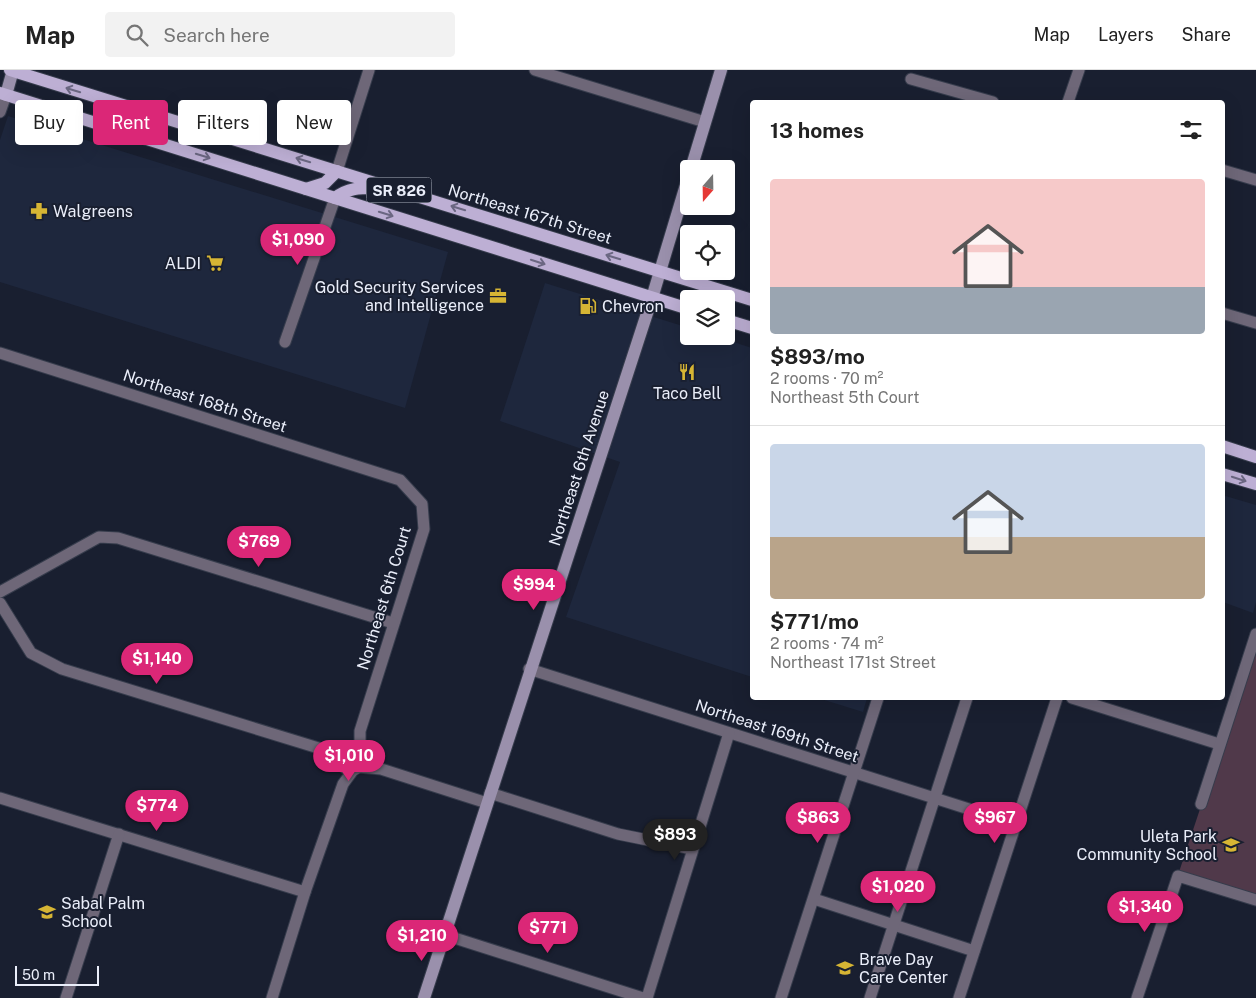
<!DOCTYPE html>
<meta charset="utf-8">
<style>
:root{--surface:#fff;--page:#f2f2f2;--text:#222;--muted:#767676;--line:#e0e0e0;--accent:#db2777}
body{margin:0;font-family:"Public Sans",sans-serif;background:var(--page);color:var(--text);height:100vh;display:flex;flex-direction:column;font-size:19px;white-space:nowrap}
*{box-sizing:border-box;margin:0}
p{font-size:16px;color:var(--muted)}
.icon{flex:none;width:28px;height:28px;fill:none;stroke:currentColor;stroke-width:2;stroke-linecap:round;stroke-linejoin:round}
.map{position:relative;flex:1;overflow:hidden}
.panel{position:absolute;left:750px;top:30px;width:475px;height:600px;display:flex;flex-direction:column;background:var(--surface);border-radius:5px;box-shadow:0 5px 20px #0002}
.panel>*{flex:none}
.guide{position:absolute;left:15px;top:30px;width:475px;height:45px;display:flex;gap:10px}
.needle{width:32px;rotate:200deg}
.tools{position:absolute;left:680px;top:90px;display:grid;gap:10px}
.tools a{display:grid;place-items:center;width:55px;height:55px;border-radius:5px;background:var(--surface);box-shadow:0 5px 20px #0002;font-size:25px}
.scale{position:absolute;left:15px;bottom:12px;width:84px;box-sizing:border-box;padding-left:5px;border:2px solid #eaeefa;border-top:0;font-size:14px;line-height:18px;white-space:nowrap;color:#eaeefa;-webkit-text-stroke:4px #191f30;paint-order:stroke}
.price{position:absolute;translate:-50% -42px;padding:0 11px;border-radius:18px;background:var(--accent);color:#fff;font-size:16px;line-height:32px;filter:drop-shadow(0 1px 2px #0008)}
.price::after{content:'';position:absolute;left:50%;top:30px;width:15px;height:11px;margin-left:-8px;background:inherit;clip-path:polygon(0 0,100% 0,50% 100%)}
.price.current{background:#222;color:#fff}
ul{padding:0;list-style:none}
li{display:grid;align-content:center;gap:10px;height:265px;padding:0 20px}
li+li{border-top:1px solid var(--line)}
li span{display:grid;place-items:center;height:155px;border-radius:5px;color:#555}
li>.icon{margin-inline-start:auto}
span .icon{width:90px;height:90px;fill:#fffc;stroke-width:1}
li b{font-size:21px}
h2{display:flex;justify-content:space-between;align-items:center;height:60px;padding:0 20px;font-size:21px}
.tag{padding:0 18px;border-radius:5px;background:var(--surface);box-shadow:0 5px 20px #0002;font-size:18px;line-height:45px}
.tag.current{background:var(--accent);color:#fff}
header{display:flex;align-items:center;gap:30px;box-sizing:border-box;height:70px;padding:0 25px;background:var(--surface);border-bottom:1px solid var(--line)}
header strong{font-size:24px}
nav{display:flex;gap:28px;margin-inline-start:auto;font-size:18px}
.search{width:350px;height:45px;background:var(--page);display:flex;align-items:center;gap:12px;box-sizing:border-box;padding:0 18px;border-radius:5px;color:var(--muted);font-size:19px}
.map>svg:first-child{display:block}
.built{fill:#1e273d}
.green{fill:#50394a}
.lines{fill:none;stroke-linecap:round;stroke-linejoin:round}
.street-casing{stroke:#363c4c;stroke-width:13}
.secondary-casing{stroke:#363c4c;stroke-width:14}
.primary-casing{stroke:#363c4c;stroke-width:14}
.street{stroke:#6e6778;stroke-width:11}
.secondary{stroke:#9a90ac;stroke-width:12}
.primary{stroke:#bdafd4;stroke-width:12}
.oneway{stroke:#6b6782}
.labels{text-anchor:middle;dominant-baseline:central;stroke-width:4;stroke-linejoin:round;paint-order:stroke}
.shield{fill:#191f30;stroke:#abb0bd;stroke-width:1}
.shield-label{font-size:15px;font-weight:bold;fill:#eaeefa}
.poi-label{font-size:16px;fill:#eaeefa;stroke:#191f30;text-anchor:start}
.street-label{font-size:16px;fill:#eaeefa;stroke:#191f30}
</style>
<header>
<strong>Map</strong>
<div class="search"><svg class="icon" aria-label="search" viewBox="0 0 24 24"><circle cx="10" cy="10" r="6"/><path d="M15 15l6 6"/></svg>Search here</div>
<nav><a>Map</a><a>Layers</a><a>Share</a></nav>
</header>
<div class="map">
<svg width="1256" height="928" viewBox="0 0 1256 928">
<rect width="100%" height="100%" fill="#191f30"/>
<g class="built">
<polygon points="8,46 448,182 405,338 0,212 0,70"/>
<polygon points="545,213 689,258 689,266 715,266 752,278 752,607 566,547 620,392 500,351"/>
<polygon points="1222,425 1256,435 1256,532 1253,543 1223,532"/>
<polygon points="818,628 867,628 863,642"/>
</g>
<polygon class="green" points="1256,571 1256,826 1179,802"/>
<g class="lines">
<g class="street-casing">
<g id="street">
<polyline points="535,0 705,52"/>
<polyline points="911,9 993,32"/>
<polyline points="1068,32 1079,0"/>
<polyline points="0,42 6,25"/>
<polyline points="1222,100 1256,110"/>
<polyline points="337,101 369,0"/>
<polyline points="1222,243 1256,253"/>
<polyline points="285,272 335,128"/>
<polyline points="0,283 400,410 422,434 424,459 360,661 360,682"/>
<polyline points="0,522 99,467 118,468 393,553"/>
<polyline points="0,533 31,583 62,599 325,680 343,681"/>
<polyline points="529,599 1016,754"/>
<polyline points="1072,628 1219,674"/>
<circle cx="351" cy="689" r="11"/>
<polyline points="358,697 381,699 487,733"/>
<polyline points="490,723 618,764 692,779"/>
<polyline points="0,728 305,822"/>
<polyline points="1201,734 1256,564"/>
<polyline points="814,829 974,881"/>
<polyline points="445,865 643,928"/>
<polyline points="66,928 119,764"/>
<polyline points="272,928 305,822 343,714 354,699"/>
<polyline points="647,928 729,663"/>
<polyline points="781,928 878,628"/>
<polyline points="870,928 967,628"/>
<polyline points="959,928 1057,628"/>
<polyline points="1137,928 1178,806 1256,830"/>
</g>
</g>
<g class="secondary-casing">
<g id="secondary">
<polyline points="6,25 13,0"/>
<polyline points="691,99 721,0"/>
<polyline points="424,928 652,228 689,105"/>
</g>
</g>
<g class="primary-casing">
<g id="primary">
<polyline points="10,0 752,230"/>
<polyline points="0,23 689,239"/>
<polyline points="306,119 325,113 337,101"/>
<path d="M335,128C349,117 362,118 379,118"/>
<polyline points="726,250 752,258"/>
<polyline points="1222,376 1256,387"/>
<polyline points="1222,404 1256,414"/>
</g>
</g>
<use href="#street" class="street"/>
<use href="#secondary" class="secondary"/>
<use href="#primary" class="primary"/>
</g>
<defs><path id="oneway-shaft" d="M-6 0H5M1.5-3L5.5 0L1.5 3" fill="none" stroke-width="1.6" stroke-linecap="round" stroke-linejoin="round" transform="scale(1.25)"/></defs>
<g class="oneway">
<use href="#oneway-shaft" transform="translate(73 20) rotate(-163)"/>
<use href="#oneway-shaft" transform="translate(203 86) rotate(17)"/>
<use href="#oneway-shaft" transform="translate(303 90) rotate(-163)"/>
<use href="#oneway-shaft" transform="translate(458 138) rotate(-163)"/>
<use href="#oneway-shaft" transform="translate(386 144) rotate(17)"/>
<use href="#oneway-shaft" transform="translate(613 187) rotate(-163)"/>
<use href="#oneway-shaft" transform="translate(538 192) rotate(18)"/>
<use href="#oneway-shaft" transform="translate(1239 409) rotate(18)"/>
</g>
<defs>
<g id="pharmacy-bare" transform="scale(1.35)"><path d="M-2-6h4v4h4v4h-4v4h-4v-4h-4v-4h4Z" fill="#d6b534" stroke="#191f30" stroke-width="2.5" paint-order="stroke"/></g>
<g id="supermarket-bare" transform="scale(1.35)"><path d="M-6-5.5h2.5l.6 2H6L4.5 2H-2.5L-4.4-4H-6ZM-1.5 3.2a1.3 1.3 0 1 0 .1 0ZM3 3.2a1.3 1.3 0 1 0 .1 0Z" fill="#d6b534" stroke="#191f30" stroke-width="2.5" paint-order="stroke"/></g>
<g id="office-bare" transform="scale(1.35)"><path d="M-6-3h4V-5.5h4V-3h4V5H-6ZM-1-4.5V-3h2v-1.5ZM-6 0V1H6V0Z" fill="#d6b534" stroke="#191f30" stroke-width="2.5" paint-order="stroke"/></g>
<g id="fuel-bare" transform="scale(1.35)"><path d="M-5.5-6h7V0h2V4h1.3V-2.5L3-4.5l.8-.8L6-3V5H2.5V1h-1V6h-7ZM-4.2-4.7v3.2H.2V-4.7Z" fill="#d6b534" stroke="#191f30" stroke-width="2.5" paint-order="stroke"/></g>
<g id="restaurant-bare" transform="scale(1.35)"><path d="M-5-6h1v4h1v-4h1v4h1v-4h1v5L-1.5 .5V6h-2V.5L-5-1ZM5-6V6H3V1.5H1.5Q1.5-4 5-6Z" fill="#d6b534" stroke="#191f30" stroke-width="2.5" paint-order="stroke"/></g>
<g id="school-bare" transform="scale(1.35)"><path d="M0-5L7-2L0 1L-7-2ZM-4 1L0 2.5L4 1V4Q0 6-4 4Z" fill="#d6b534" stroke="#191f30" stroke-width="2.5" paint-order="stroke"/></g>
</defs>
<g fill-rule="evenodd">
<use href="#pharmacy-bare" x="39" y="141"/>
<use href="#supermarket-bare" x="215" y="193"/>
<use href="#office-bare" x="498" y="226"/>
<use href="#fuel-bare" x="588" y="236"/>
<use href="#restaurant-bare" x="687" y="302"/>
<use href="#school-bare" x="1231" y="775"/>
<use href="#school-bare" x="47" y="842"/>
<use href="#school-bare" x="845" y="898"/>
</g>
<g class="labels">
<rect class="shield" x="366.5" y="107.5" width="65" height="25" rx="4"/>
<g class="shield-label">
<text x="399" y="120">SR 826</text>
</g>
<g class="poi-label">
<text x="53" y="141">Walgreens</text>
<text x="201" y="193" text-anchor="end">ALDI</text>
<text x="484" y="217" text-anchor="end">Gold Security Services<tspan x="484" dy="18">and Intelligence</tspan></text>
<text x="602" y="236">Chevron</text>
<text x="687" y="323" text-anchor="middle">Taco Bell</text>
<text x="1217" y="766" text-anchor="end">Uleta Park<tspan x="1217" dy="18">Community School</tspan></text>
<text x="61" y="833">Sabal Palm<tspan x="61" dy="18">School</tspan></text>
<text x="859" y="889">Brave Day<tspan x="859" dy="18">Care Center</tspan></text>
</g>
<g class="street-label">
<text transform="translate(530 144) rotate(17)">Northeast 167th Street</text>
<text transform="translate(205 331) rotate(18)">Northeast 168th Street</text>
<text transform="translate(579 398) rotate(-72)">Northeast 6th Avenue</text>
<text transform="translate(384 528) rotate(-73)">Northeast 6th Court</text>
<text transform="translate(777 661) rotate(18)">Northeast 169th Street</text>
</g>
</g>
</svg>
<div class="tools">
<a><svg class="needle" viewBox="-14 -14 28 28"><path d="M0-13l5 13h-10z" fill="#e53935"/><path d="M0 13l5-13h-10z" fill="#767676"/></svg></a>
<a><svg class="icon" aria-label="locate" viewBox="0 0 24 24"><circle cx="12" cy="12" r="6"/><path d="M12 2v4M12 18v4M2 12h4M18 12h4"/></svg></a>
<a><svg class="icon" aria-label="layers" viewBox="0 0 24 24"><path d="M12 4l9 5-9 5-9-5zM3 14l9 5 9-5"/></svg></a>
</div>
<div class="scale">50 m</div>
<b class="price" style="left:298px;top:196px">$1,090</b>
<b class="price" style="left:259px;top:498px">$769</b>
<b class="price" style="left:534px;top:541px">$994</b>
<b class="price" style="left:157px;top:615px">$1,140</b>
<b class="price" style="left:349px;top:712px">$1,010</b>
<b class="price" style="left:157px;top:762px">$774</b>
<b class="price" style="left:818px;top:774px">$863</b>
<b class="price" style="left:995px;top:774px">$967</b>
<b class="price current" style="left:675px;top:791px">$893</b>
<b class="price" style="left:898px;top:843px">$1,020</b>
<b class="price" style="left:1145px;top:863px">$1,340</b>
<b class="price" style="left:548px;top:884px">$771</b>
<b class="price" style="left:422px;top:892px">$1,210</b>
<div class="guide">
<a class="tag">Buy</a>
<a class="tag current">Rent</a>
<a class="tag">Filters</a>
<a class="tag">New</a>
</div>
<section class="panel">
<h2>13 homes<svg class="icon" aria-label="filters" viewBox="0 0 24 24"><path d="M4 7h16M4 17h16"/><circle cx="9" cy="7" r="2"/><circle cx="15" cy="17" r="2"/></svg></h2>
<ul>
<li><span style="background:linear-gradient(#f6c9c9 70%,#9aa5b1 0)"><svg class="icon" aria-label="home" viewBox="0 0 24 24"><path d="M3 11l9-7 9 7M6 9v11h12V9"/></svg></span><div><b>$893/mo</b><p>2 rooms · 70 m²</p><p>Northeast 5th Court</p></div></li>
<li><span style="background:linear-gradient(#c9d6e8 60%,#b9a48a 0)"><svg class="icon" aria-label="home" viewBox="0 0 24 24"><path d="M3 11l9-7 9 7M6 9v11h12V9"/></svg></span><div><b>$771/mo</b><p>2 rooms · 74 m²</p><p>Northeast 171st Street</p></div></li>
</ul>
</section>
</div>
